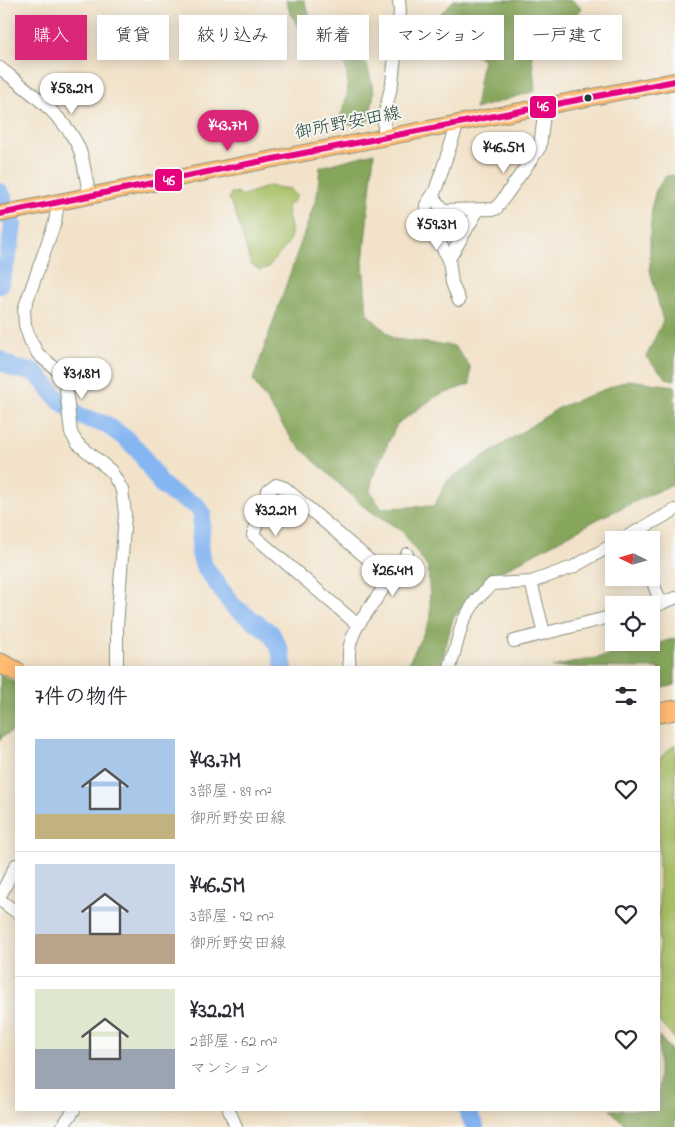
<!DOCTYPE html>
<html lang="ja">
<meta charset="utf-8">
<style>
:root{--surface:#fff;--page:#f7f7f7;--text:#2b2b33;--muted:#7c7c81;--line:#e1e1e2;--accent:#db2777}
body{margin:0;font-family:"Indie Flower","Klee One",sans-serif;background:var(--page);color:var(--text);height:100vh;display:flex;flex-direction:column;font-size:19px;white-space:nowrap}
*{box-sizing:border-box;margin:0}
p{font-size:16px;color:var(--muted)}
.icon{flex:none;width:28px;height:28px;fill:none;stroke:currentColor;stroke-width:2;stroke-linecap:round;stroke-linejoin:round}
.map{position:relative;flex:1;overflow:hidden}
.sheet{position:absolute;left:15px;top:666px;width:645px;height:445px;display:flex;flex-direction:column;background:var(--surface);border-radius:0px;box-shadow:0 2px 12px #0003}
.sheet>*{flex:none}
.top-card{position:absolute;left:15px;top:15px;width:645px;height:45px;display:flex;gap:10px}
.needle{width:32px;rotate:275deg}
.tools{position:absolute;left:605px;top:531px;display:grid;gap:10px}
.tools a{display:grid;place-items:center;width:55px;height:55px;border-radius:0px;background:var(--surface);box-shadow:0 2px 12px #0003;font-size:25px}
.price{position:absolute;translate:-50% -42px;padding:0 11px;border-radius:18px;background:#fff;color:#222;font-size:16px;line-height:32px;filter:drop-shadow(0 1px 2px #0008)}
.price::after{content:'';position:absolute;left:50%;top:30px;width:15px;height:11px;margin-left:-8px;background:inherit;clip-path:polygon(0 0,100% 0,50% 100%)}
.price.active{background:var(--accent);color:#fff}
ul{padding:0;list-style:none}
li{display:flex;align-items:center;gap:15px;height:125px;padding:0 20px}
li+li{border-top:1px solid var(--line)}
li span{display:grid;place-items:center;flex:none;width:140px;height:100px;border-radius:0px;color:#555}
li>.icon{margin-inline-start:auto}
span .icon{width:60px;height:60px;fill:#fffc;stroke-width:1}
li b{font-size:21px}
h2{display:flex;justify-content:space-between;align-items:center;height:60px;padding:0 20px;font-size:21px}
.chip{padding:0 18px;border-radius:0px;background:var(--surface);box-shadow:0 2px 12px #0003;font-size:18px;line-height:45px}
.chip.active{background:var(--accent);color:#fff}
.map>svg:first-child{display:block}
.green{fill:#a8c066;stroke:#647e4d}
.forest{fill:#86a65b;stroke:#527248}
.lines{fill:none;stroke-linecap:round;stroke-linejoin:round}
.river{stroke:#86b6f2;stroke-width:18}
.minor-casing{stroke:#88907e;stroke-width:14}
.major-casing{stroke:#88907e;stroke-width:18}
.highway-casing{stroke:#88907e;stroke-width:21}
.minor{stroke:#fff;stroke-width:12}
.major{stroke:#ffbb71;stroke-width:16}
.highway{stroke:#ffbb71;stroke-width:19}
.bus-1-casing{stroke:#f6f6f2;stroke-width:10}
.bus-1{stroke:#e5007d;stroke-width:6}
.bus-dot{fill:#1f3d34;stroke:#f6f6f2;stroke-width:2}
.labels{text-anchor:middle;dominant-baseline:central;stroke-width:4;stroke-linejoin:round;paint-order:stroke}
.street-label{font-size:18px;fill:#1f3d34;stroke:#f6f6f2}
.line-badge{stroke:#f6f6f2;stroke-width:2}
.badge-label{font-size:14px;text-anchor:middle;font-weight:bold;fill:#fff}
</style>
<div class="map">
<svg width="675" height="1127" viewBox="0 0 675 1127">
<rect width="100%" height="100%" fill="#f6f6f2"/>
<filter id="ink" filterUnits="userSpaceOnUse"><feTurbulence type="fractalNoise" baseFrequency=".02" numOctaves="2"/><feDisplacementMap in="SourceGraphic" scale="10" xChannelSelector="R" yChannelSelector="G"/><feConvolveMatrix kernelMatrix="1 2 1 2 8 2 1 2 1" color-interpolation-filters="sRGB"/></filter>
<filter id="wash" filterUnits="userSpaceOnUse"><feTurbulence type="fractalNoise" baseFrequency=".0096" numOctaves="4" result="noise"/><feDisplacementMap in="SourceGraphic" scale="20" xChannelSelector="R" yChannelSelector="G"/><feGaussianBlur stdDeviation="1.12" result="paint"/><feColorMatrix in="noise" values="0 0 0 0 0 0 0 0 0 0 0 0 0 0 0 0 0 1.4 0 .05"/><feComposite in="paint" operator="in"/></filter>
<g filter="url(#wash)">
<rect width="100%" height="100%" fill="#f2e2c9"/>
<g class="green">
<path d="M269,186L291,189L297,195L293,202L287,206C287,216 292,224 291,234C290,247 275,256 269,267L260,270L251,264L234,208L229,199L231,193H237L241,196Z"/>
<polygon points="675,744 675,961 671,974 675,977 675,1039 659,1022 659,759"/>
</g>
<g class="forest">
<path d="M286,0H304L310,16L328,26L357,47L367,65L374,93L369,120L354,126L344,122L340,117C350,91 349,87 344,59C319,46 292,29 286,0Z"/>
<polygon points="454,0 572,0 582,8 576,16 551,24 535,34 532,56 535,91 475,109 483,59 449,41 445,36 441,13"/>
<polygon points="374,153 363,262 367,314 394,339 454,346 470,366 470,384 435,397 397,424 373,476 370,491 381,508 434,506 448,480 560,407 628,380 675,386 675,483 600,518 493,576 453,618 442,661 451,667 412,667 409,662 431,618 428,568 402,531 364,507 293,441 253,380 317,196 320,167"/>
<polygon points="675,175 675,380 666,378 646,357 663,321 650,270 650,237 652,205 656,190 666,176"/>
<polygon points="675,638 675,685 659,689 659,668 552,667 644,648"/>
<polygon points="0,674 16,682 16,730 3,736 0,741"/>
<polygon points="659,1036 675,1055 675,1127 625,1127 624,1124 610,1110 659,1110"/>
</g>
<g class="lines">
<g class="river">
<polyline points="0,192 4,199"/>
<polyline points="0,285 10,246 13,226 8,212"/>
<polyline points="0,360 15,369 35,372 58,399 80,416 107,425 125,438 138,450 161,484 172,493 197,506 202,514 200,553 204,566 233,606 271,633 280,650 284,668"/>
<polyline points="467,1110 475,1127"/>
</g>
</g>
</g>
<g filter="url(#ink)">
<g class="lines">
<g class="minor-casing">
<g id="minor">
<path d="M0,68C26,89 68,118 80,151C85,165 86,182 90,196"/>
<polyline points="384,137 384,117 392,83 400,11 399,0"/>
<polyline points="432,196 443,210 496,209 540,147 545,106"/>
<polyline points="58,203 55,222 24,309 25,325 30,340 38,354 62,374 65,380 71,433 77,443 111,471 122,490 125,514 117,627 117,668"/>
<polyline points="449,259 427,222 426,205 435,191 458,123"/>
<polyline points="459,300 452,283 449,259 478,210"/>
<polyline points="621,540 675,510"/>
<polyline points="651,577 661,604"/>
<polyline points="531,582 544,633"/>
<polyline points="651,607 675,598"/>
<polyline points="358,625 407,554"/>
<polyline points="514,641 614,616"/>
<path d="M350,668C347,651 350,640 358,625L253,535L268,491L276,485L285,488L389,577"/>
<polyline points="450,668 463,621 476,600 492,584 531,582 573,567 614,544"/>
<polyline points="0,896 16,865"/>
<polyline points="0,900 16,912"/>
<polyline points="229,1110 236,1127"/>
<polyline points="62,1127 74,1110"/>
</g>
</g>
<g class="major-casing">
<polyline id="major" points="0,214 232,167 675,81"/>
</g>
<g class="highway-casing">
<g id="highway">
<polyline points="0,663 16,671"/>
<polyline points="659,713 675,710"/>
</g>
</g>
<use href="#minor" class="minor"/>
<use href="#major" class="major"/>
<use href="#highway" class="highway"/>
<g class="bus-1-casing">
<polyline id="bus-1" points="0,214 232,167 675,81"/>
</g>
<use href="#bus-1" class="bus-1"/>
</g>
</g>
<circle class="bus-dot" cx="588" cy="98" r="4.5"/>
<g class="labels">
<g class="street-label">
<text transform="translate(348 124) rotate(-11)">御所野安田線</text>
</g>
</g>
<g class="line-badge">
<rect x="529" y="95" width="28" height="24" rx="5" fill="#e5007d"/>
<rect x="154" y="168" width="29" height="24" rx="5" fill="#e5007d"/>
</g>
<g class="badge-label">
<text x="543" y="111">46</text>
<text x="169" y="185">46</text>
</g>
</svg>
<div class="tools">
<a><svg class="needle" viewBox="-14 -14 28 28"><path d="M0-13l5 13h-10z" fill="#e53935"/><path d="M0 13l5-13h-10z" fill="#7c7c81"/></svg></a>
<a><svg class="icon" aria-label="locate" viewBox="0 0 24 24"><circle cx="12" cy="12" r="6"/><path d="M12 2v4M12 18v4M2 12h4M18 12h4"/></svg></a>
</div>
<b class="price" style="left:72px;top:115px">¥58.2M</b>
<b class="price active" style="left:228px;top:152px">¥43.7M</b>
<b class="price" style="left:504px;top:174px">¥46.5M</b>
<b class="price" style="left:437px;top:251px">¥59.3M</b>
<b class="price" style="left:82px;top:400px">¥31.8M</b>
<b class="price" style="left:276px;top:537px">¥32.2M</b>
<b class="price" style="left:393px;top:597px">¥26.4M</b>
<div class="top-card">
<a class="chip active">購入</a>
<a class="chip">賃貸</a>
<a class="chip">絞り込み</a>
<a class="chip">新着</a>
<a class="chip">マンション</a>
<a class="chip">一戸建て</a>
</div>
<section class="sheet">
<h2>7件の物件<svg class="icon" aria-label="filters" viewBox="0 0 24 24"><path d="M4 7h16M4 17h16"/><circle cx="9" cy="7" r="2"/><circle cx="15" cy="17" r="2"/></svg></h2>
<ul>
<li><span style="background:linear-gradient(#a9c7e8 75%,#c2b280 0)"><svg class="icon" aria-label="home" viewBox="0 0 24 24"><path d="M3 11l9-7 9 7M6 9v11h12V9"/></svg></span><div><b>¥43.7M</b><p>3部屋 · 89 m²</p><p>御所野安田線</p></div><svg class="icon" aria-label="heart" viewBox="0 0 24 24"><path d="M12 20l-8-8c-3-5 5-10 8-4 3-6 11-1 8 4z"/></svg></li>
<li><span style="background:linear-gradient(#c9d6e8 70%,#b9a48a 0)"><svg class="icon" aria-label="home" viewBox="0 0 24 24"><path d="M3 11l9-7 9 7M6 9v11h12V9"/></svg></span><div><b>¥46.5M</b><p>3部屋 · 92 m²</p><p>御所野安田線</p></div><svg class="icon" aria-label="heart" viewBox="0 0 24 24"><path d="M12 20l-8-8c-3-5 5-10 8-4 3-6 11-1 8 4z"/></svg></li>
<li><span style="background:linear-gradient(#dfe7d0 60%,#9aa5b1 0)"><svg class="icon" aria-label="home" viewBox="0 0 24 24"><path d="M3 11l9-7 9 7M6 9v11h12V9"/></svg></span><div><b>¥32.2M</b><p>2部屋 · 62 m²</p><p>マンション</p></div><svg class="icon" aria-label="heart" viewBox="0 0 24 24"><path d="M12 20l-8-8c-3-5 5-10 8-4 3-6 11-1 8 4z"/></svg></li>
</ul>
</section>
</div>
